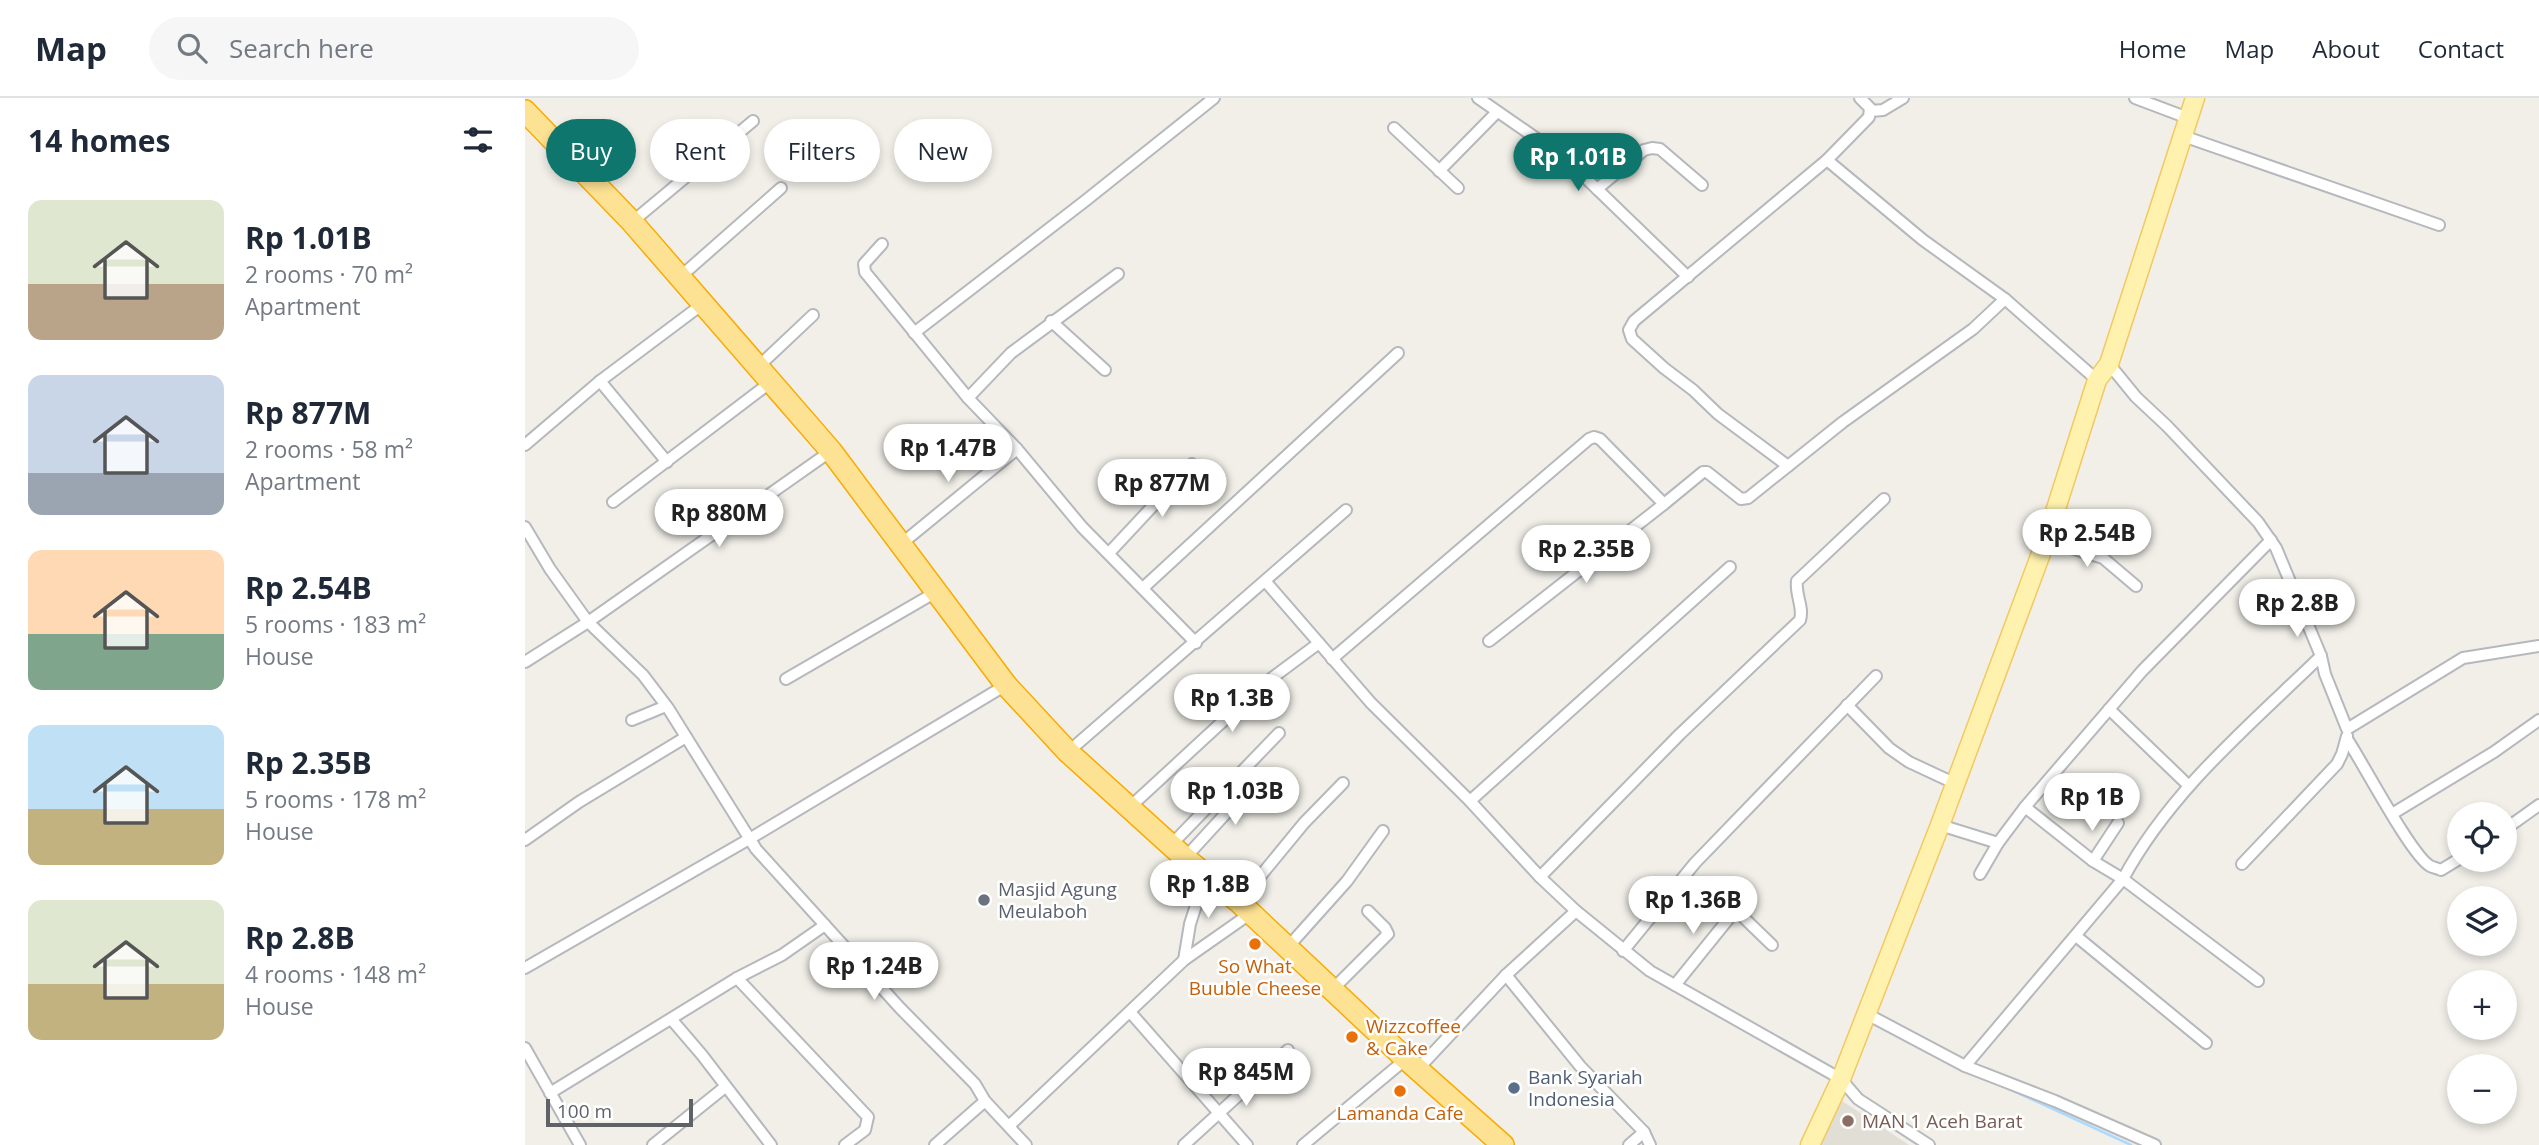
<!DOCTYPE html>
<meta charset="utf-8">
<style>
:root{--surface:#fff;--page:#f6f6f7;--text:#1f2937;--muted:#747a83;--line:#e0e1e3;--accent:#0f766e}
body{margin:0;font-family:"Open Sans",sans-serif;background:var(--page);color:var(--text);height:100vh;display:flex;flex-direction:column;font-size:26px;white-space:nowrap}
*{box-sizing:border-box;margin:0}
p{font-size:23px;color:var(--muted)}
.icon{flex:none;width:38px;height:38px;fill:none;stroke:currentColor;stroke-width:2;stroke-linecap:round;stroke-linejoin:round}
.map{position:relative;flex:1;overflow:hidden}
.panel{display:flex;flex-direction:column;background:var(--surface);width:525px}
.panel>*{flex:none}
.banner{position:absolute;left:21px;top:21px;width:665px;height:63px;display:flex;gap:14px}
.tools{position:absolute;left:1922px;top:704px;display:grid;gap:14px}
.tools a{display:grid;place-items:center;width:70px;height:70px;border-radius:50%;background:var(--surface);box-shadow:0 4px 10px #0003;font-size:35px}
.scale{position:absolute;left:21px;bottom:18px;width:147px;box-sizing:border-box;padding-left:7px;border:4px solid #5f6368;border-top:0;font-size:19px;line-height:24px;white-space:nowrap;color:#5f6368;-webkit-text-stroke:5px #fff;paint-order:stroke}
.price{position:absolute;translate:-50% -60px;padding:0 16px;border-radius:24px;background:#fff;color:#222;font-size:23px;line-height:46px;filter:drop-shadow(0 2px 4px #0008)}
.price::after{content:'';position:absolute;left:50%;top:42px;width:21px;height:16px;margin-left:-10px;background:inherit;clip-path:polygon(0 0,100% 0,50% 100%)}
.price.on{background:var(--accent);color:#fff}
ul{padding:0;list-style:none}
li{display:flex;align-items:center;gap:21px;height:175px;padding:0 28px}
li span{display:grid;place-items:center;flex:none;width:196px;height:140px;border-radius:14px;color:#555}
li>.icon{margin-inline-start:auto}
span .icon{width:84px;height:84px;fill:#fffc;stroke-width:1}
li b{font-size:30px}
h2{display:flex;justify-content:space-between;align-items:center;height:84px;padding:0 28px;font-size:30px}
.tag{padding:0 24px;border-radius:32px;background:var(--surface);box-shadow:0 4px 10px #0003;font-size:24px;line-height:63px}
.tag.on{background:var(--accent);color:#fff}
header{display:flex;align-items:center;gap:42px;box-sizing:border-box;height:98px;padding:0 35px;background:var(--surface);border-bottom:2px solid var(--line)}
header strong{font-size:33px}
nav{display:flex;gap:38px;margin-inline-start:auto;font-size:24px}
.search{width:490px;height:63px;background:var(--page);display:flex;align-items:center;gap:18px;box-sizing:border-box;padding:0 24px;border-radius:38px;color:var(--muted);font-size:26px}
main{display:flex;flex:1;min-height:0}
.map>svg:first-child{display:block}
.education{fill:#e1ded6}
.lines{fill:none;stroke-linecap:round;stroke-linejoin:round}
.stream{stroke:#aadaff;stroke-width:2.5}
.street-casing{stroke:#b5b8bc;stroke-width:14}
.primary-casing{stroke:#f2c960;stroke-width:21}
.highway-casing{stroke:#f9ab00;stroke-width:24}
.street{stroke:#fff;stroke-width:10}
.primary{stroke:#fff2af;stroke-width:18}
.highway{stroke:#fde293;stroke-width:21}
.worship-dot{fill:#6b7280;stroke:#fff;stroke-width:2.5}
.food-dot{fill:#e8710a;stroke:#fff;stroke-width:2.5}
.service-dot{fill:#5c6f8a;stroke:#fff;stroke-width:2.5}
.education-dot{fill:#8d6e63;stroke:#fff;stroke-width:2.5}
.labels{text-anchor:middle;dominant-baseline:central;stroke-width:5;stroke-linejoin:round;paint-order:stroke}
.worship-label{font-size:19px;fill:#5b616d;stroke:#fff;text-anchor:start}
.food-label{font-size:19px;fill:#c56008;stroke:#fff}
.service-label{font-size:19px;fill:#4e5e75;stroke:#fff;text-anchor:start}
.education-label{font-size:19px;fill:#785e54;stroke:#fff;text-anchor:start}
</style>
<header>
<strong>Map</strong>
<div class="search"><svg class="icon" aria-label="search" viewBox="0 0 24 24"><circle cx="10" cy="10" r="6"/><path d="M15 15l6 6"/></svg>Search here</div>
<nav><a>Home</a><a>Map</a><a>About</a><a>Contact</a></nav>
</header>
<main>
<section class="panel">
<h2>14 homes<svg class="icon" aria-label="filters" viewBox="0 0 24 24"><path d="M4 7h16M4 17h16"/><circle cx="9" cy="7" r="2"/><circle cx="15" cy="17" r="2"/></svg></h2>
<ul>
<li><span style="background:linear-gradient(#dfe7d0 60%,#b9a48a 0)"><svg class="icon" aria-label="home" viewBox="0 0 24 24"><path d="M3 11l9-7 9 7M6 9v11h12V9"/></svg></span><div><b>Rp 1.01B</b><p>2 rooms · 70 m²</p><p>Apartment</p></div></li>
<li><span style="background:linear-gradient(#c9d6e8 70%,#9aa5b1 0)"><svg class="icon" aria-label="home" viewBox="0 0 24 24"><path d="M3 11l9-7 9 7M6 9v11h12V9"/></svg></span><div><b>Rp 877M</b><p>2 rooms · 58 m²</p><p>Apartment</p></div></li>
<li><span style="background:linear-gradient(#ffd9b3 60%,#7fa58c 0)"><svg class="icon" aria-label="home" viewBox="0 0 24 24"><path d="M3 11l9-7 9 7M6 9v11h12V9"/></svg></span><div><b>Rp 2.54B</b><p>5 rooms · 183 m²</p><p>House</p></div></li>
<li><span style="background:linear-gradient(#bfe0f5 60%,#c2b280 0)"><svg class="icon" aria-label="home" viewBox="0 0 24 24"><path d="M3 11l9-7 9 7M6 9v11h12V9"/></svg></span><div><b>Rp 2.35B</b><p>5 rooms · 178 m²</p><p>House</p></div></li>
<li><span style="background:linear-gradient(#dfe7d0 60%,#c2b280 0)"><svg class="icon" aria-label="home" viewBox="0 0 24 24"><path d="M3 11l9-7 9 7M6 9v11h12V9"/></svg></span><div><b>Rp 2.8B</b><p>4 rooms · 148 m²</p><p>House</p></div></li>
</ul>
</section>
<div class="map">
<svg width="2014" height="1047" viewBox="0 0 2014 1047">
<rect width="100%" height="100%" fill="#f1efe8"/>
<polygon class="education" points="1311,999 1384,1047 1289,1047"/>
<g class="lines">
<polyline class="stream" points="1480,989 1606,1047"/>
<g class="street-casing">
<g id="street">
<polyline points="953,0 1041,61 1163,179"/>
<polyline points="1610,0 1663,20"/>
<polyline points="1346,13 1358,12 1378,0"/>
<polyline points="869,30 933,90"/>
<polyline points="1658,38 1914,127"/>
<polyline points="1302,62 1398,142 1480,201 1572,282"/>
<polyline points="914,73 972,14"/>
<polyline points="1072,91 1119,52 1127,50 1135,51 1177,87"/>
<polyline points="107,124 228,23"/>
<polyline points="357,146 339,166 340,174 443,300 492,351 557,429 671,545"/>
<polyline points="155,179 256,90"/>
<polyline points="526,223 580,272"/>
<polyline points="389,235 560,103 689,0"/>
<polyline points="1584,266 1611,299 1642,328 1733,424 1751,450 1796,558 1800,576 1822,631 1938,560 2014,548"/>
<polyline points="233,269 288,217"/>
<polyline points="75,283 142,364"/>
<polyline points="443,300 486,255 593,176"/>
<polyline points="0,347 75,283 179,205"/>
<polyline points="1263,368 1193,316 1168,292 1139,270 1107,241 1104,232 1109,223 1302,62 1344,19 1345,10 1335,0"/>
<polyline points="88,404 246,284"/>
<polyline points="0,429 25,471 63,524 118,577 143,610 231,751 375,910 450,986 460,1003 501,1047"/>
<polyline points="1521,442 1578,460 1611,488"/>
<polyline points="375,447 492,351"/>
<polyline points="584,455 667,366"/>
<polyline points="741,484 846,605 945,703 1015,779 1051,813 1125,873 1316,981 1333,1001 1404,1047"/>
<polyline points="618,490 873,255"/>
<polyline points="964,543 1139,406"/>
<polyline points="807,561 1064,341 1069,339 1075,341 1139,406 1178,374 1182,374 1216,401 1223,400 1318,324 1448,231 1480,201"/>
<polyline points="0,564 63,524 306,353"/>
<polyline points="261,581 411,494"/>
<polyline points="1322,607 1364,650 1384,664 1429,685"/>
<polyline points="1584,611 1664,688"/>
<polyline points="107,622 141,608"/>
<path d="M1822,641C1838,665 1886,757 1905,768C1909,770 1912,770 1916,772L1934,761"/>
<polyline points="543,654 821,412"/>
<polyline points="945,703 1205,469"/>
<polyline points="605,709 735,589 794,545"/>
<polyline points="1867,716 1969,654 2014,622"/>
<polyline points="1415,727 1473,745 1455,776"/>
<polyline points="1979,732 2014,707"/>
<polyline points="0,742 54,704 161,639"/>
<polyline points="1473,745 1500,709"/>
<polyline points="646,747 754,635"/>
<polyline points="660,760 736,677"/>
<polyline points="1568,763 1593,725"/>
<polyline points="1717,766 1812,666 1817,656 1822,638"/>
<path d="M1015,779L1155,636L1275,522C1279,509 1270,497 1272,483L1359,401"/>
<polyline points="714,804 779,725 818,685"/>
<polyline points="1551,838 1681,945"/>
<polyline points="763,849 822,783 858,733"/>
<polyline points="1098,853 1170,765 1351,578"/>
<polyline points="659,862 665,826 681,776"/>
<polyline points="0,870 226,740 481,587"/>
<polyline points="981,877 1055,968 1119,1034 1125,1047"/>
<polyline points="212,880 343,1019 340,1032 320,1047"/>
<polyline points="1733,883 1598,781 1568,763 1500,709 1617,573 1746,442"/>
<polyline points="1150,887 1209,814 1218,819 1247,847"/>
<polyline points="808,891 863,836 860,830 843,813"/>
<polyline points="605,914 722,1047"/>
<polyline points="1340,915 1440,968 1530,1003 1630,1047"/>
<polyline points="147,922 177,957 246,1047"/>
<polyline points="0,950 55,1047"/>
<path d="M1440,968L1598,781C1645,693 1726,626 1796,558"/>
<polyline points="893,971 981,877 1051,813"/>
<polyline points="25,995 212,880 257,857 300,827"/>
<polyline points="485,1027 659,862 726,815"/>
<polyline points="128,1047 200,989"/>
<polyline points="410,1047 460,1003"/>
<polyline points="659,1047 763,952"/>
<polyline points="778,1047 881,961"/>
<polyline points="1104,1047 1119,1034"/>
</g>
</g>
<g class="primary-casing">
<polyline id="primary" points="1285,1047 1316,981 1415,727 1521,442 1572,282 1584,266 1670,0"/>
</g>
<g class="highway-casing">
<polyline id="highway" points="0,13 107,124 306,353 481,587 543,654 660,760 714,804 881,961 978,1047"/>
</g>
<use href="#street" class="street"/>
<use href="#primary" class="primary"/>
<use href="#highway" class="highway"/>
</g>
<circle class="worship-dot" cx="459" cy="802" r="7"/>
<g class="food-dot">
<circle cx="730" cy="846" r="7"/>
<circle cx="827" cy="939" r="7"/>
<circle cx="875" cy="993" r="7"/>
</g>
<circle class="service-dot" cx="989" cy="990" r="7"/>
<circle class="education-dot" cx="1323" cy="1023" r="7"/>
<g class="labels">
<g class="worship-label">
<text x="473" y="791">Masjid Agung<tspan x="473" dy="22">Meulaboh</tspan></text>
</g>
<g class="food-label">
<text x="730" y="868">So What<tspan x="730" dy="22">Buuble Cheese</tspan></text>
<text x="841" y="928" text-anchor="start">Wizzcoffee<tspan x="841" dy="22">&amp; Cake</tspan></text>
<text x="875" y="1015">Lamanda Cafe</text>
</g>
<g class="service-label">
<text x="1003" y="979">Bank Syariah<tspan x="1003" dy="22">Indonesia</tspan></text>
</g>
<g class="education-label">
<text x="1337" y="1023">MAN 1 Aceh Barat</text>
</g>
</g>
</svg>
<div class="tools">
<a><svg class="icon" aria-label="locate" viewBox="0 0 24 24"><circle cx="12" cy="12" r="6"/><path d="M12 2v4M12 18v4M2 12h4M18 12h4"/></svg></a>
<a><svg class="icon" aria-label="layers" viewBox="0 0 24 24"><path d="M12 4l9 5-9 5-9-5zM3 14l9 5 9-5"/></svg></a>
<a>+</a>
<a>−</a>
</div>
<div class="scale">100 m</div>
<b class="price on" style="left:1053px;top:95px">Rp 1.01B</b>
<b class="price" style="left:423px;top:386px">Rp 1.47B</b>
<b class="price" style="left:637px;top:421px">Rp 877M</b>
<b class="price" style="left:194px;top:451px">Rp 880M</b>
<b class="price" style="left:1562px;top:471px">Rp 2.54B</b>
<b class="price" style="left:1061px;top:487px">Rp 2.35B</b>
<b class="price" style="left:1772px;top:541px">Rp 2.8B</b>
<b class="price" style="left:707px;top:636px">Rp 1.3B</b>
<b class="price" style="left:710px;top:729px">Rp 1.03B</b>
<b class="price" style="left:1567px;top:735px">Rp 1B</b>
<b class="price" style="left:683px;top:822px">Rp 1.8B</b>
<b class="price" style="left:1168px;top:838px">Rp 1.36B</b>
<b class="price" style="left:349px;top:904px">Rp 1.24B</b>
<b class="price" style="left:721px;top:1010px">Rp 845M</b>
<div class="banner">
<a class="tag on">Buy</a>
<a class="tag">Rent</a>
<a class="tag">Filters</a>
<a class="tag">New</a>
</div>
</div>
</main>
